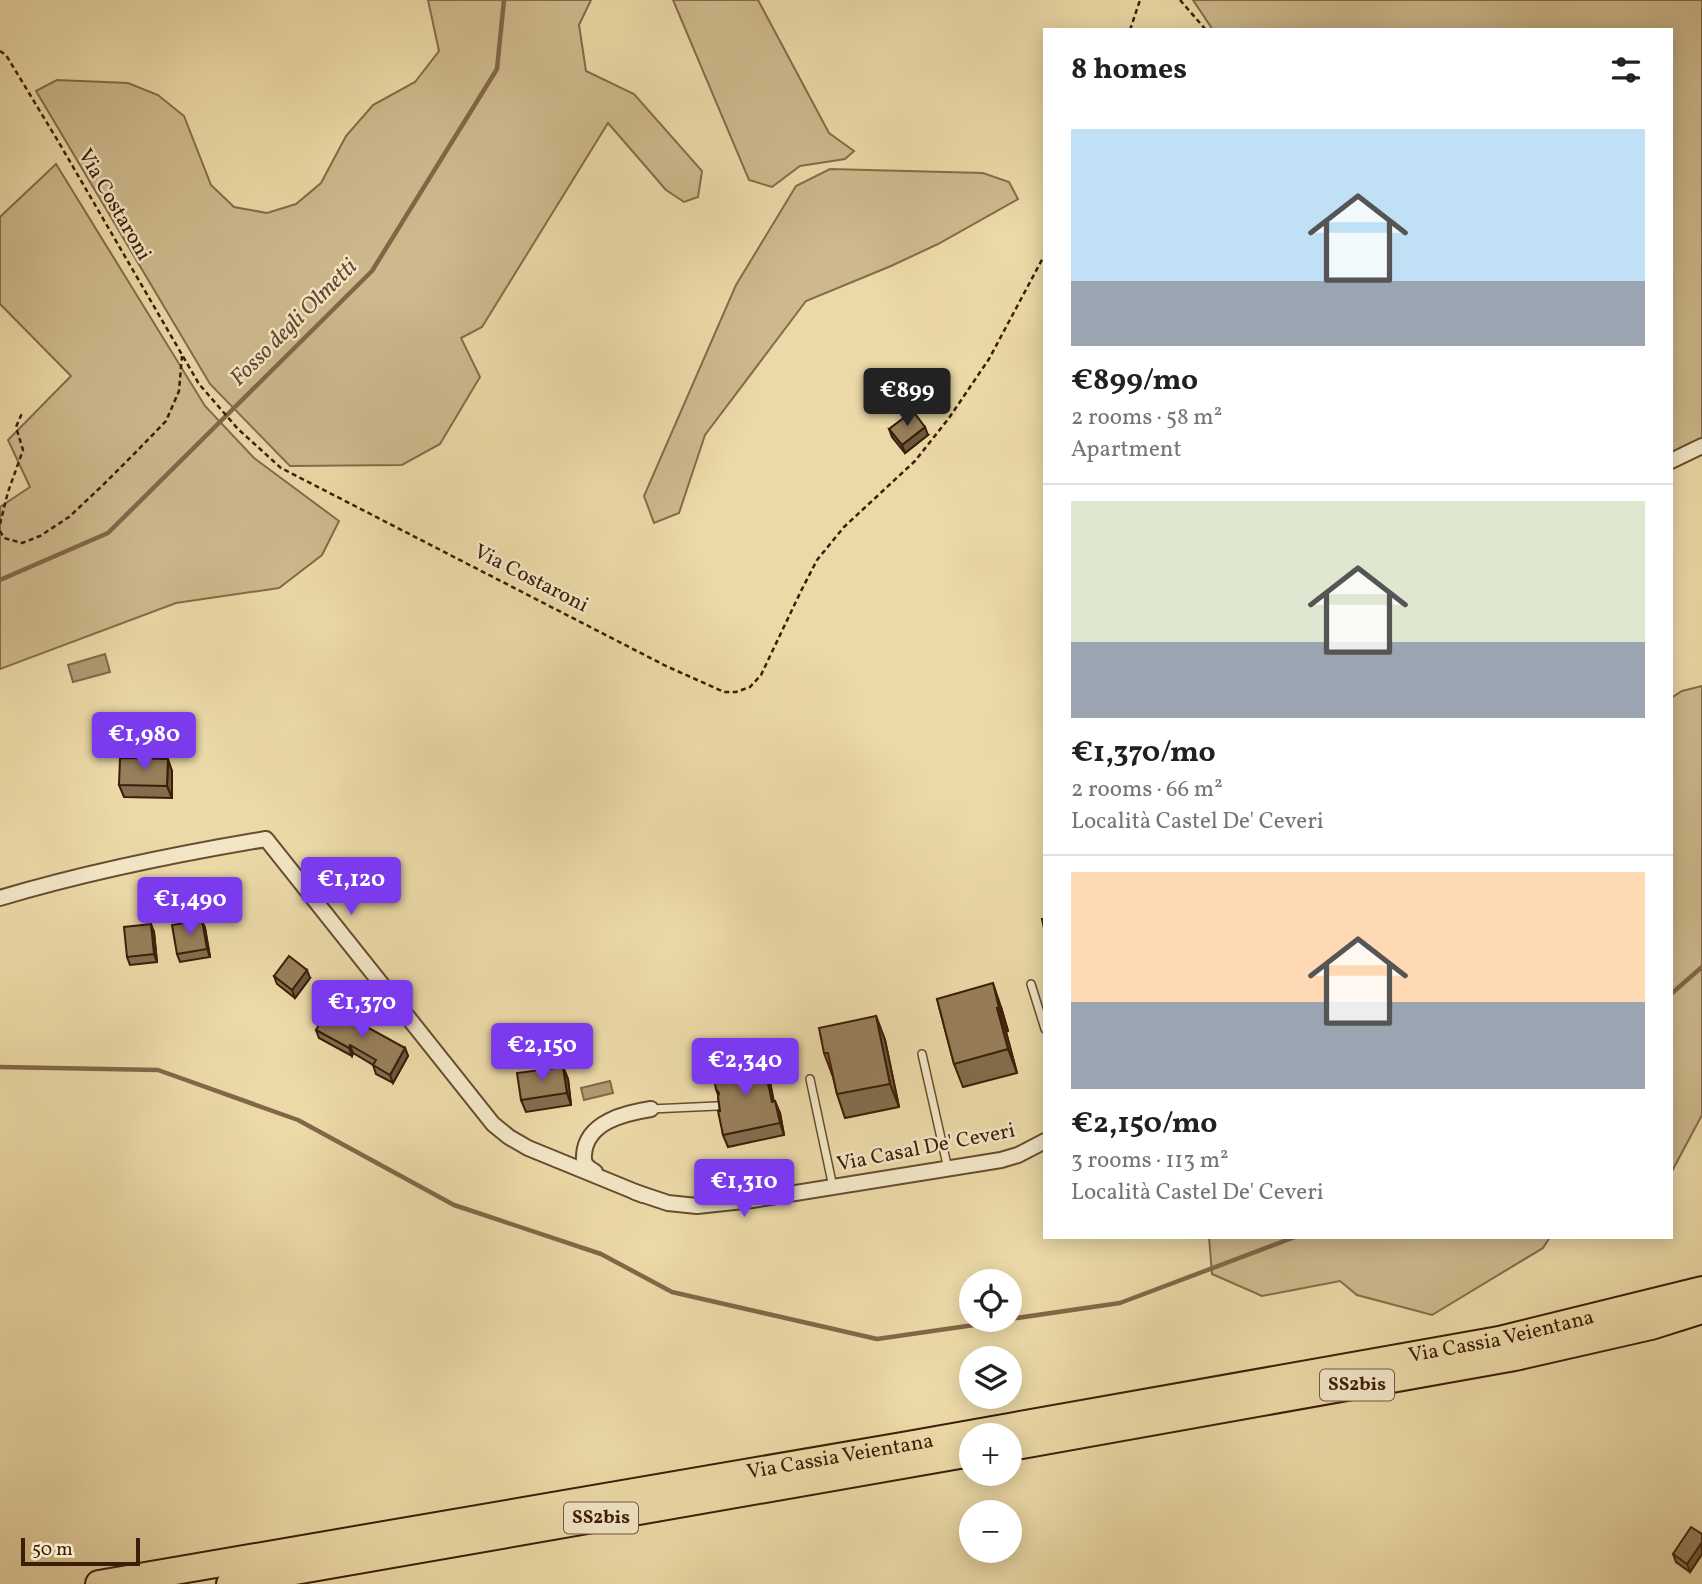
<!DOCTYPE html>
<meta charset="utf-8">
<style>
:root{--surface:#fff;--page:#f6f6f6;--text:#202124;--muted:#757577;--line:#e0e0e0;--accent:#7c3aed}
body{margin:0;font-family:Vollkorn,serif;background:var(--page);color:var(--text);height:100vh;display:flex;flex-direction:column;font-size:26px;white-space:nowrap}
*{box-sizing:border-box;margin:0}
p{font-size:23px;color:var(--muted)}
.icon{flex:none;width:38px;height:38px;fill:none;stroke:currentColor;stroke-width:2;stroke-linecap:round;stroke-linejoin:round}
.map{position:relative;flex:1;overflow:hidden}
.sheet{position:absolute;left:1043px;top:28px;width:630px;height:1211px;display:flex;flex-direction:column;background:var(--surface);border-radius:0px;box-shadow:0 4px 18px #0003}
.sheet>*{flex:none}
.controls{position:absolute;left:959px;top:1269px;display:grid;gap:14px}
.controls a{display:grid;place-items:center;width:63px;height:63px;border-radius:50%;background:var(--surface);box-shadow:0 4px 18px #0003;font-size:35px}
.scale{position:absolute;left:21px;bottom:18px;width:119px;box-sizing:border-box;padding-left:7px;border:4px solid #3c1d07;border-top:0;font-size:19px;line-height:24px;white-space:nowrap;color:#3c1d07;-webkit-text-stroke:5px #f2e6c6;paint-order:stroke}
.price{position:absolute;translate:-50% -60px;padding:0 16px;border-radius:7px;background:var(--accent);color:#fff;font-size:23px;line-height:46px;filter:drop-shadow(0 2px 4px #0008)}
.price::after{content:'';position:absolute;left:50%;top:42px;width:21px;height:16px;margin-left:-10px;background:inherit;clip-path:polygon(0 0,100% 0,50% 100%)}
.price.active{background:#222;color:#fff}
ul{padding:0;list-style:none}
li{display:grid;align-content:center;gap:14px;height:371px;padding:0 28px}
li+li{border-top:2px solid var(--line)}
li span{display:grid;place-items:center;height:217px;border-radius:0px;color:#555}
li>.icon{margin-inline-start:auto}
span .icon{width:126px;height:126px;fill:#fffc;stroke-width:1}
li b{font-size:30px}
h2{display:flex;justify-content:space-between;align-items:center;height:84px;padding:0 28px;font-size:30px}
.map>svg:first-child{display:block}
.green{fill:#cdb98c;stroke:#846b4a;stroke-width:2}
.water{fill:#b09971;stroke:#826747;stroke-width:2}
.lines{fill:none;stroke-linecap:round;stroke-linejoin:round}
.stream{stroke:#826747;stroke-width:4.5}
.lane-casing{stroke:#684c2f;stroke-width:10}
.street-casing{stroke:#684c2f;stroke-width:18}
.highway-casing{stroke:#3c1d07;stroke-width:30}
.path{stroke:#3c1d07;stroke-width:2.5;stroke-dasharray:5 3.5;stroke-linecap:butt}
.lane{stroke:#f2e6c6;stroke-width:7}
.street{stroke:#f2e6c6;stroke-width:14}
.highway{stroke:#ebd9a7;stroke-width:26}
.wall{fill:#826d4d;stroke:#3c1d07;stroke-width:2}
.shaded-wall{fill:#6a593f;stroke:#3c1d07;stroke-width:2}
.building{fill:#977f5a;stroke:#3c1d07;stroke-width:2}
.labels{text-anchor:middle;dominant-baseline:central;stroke-width:5;stroke-linejoin:round;paint-order:stroke}
.shield{fill:#f2e6c6;stroke:#735940;stroke-width:2}
.shield-label{font-size:19px;font-weight:bold;fill:#3c1d07}
.street-label{font-size:21px;fill:#3c1d07;stroke:#f2e6c6}
.water-label{font-size:23px;font-style:italic;fill:#65482c;stroke:#f2e6c6}
</style>
<div class="map">
<svg width="1702" height="1584" viewBox="0 0 1702 1584">
<rect width="100%" height="100%" fill="#ebd9a7"/>
<filter id="stains"><feTurbulence type="fractalNoise" baseFrequency=".00286" numOctaves="4"/><feColorMatrix values="0 0 0 0 .2 0 0 0 0 .09 0 0 0 0 .02 0 0 0 .5 -.17"/></filter>
<radialGradient id="worn" r=".72"><stop offset=".6" stop-color="#630" stop-opacity="0"/><stop offset="1" stop-color="#630" stop-opacity=".3"/></radialGradient>
<g class="green">
<polygon points="428,0 591,0 579,25 586,71 634,94 702,171 698,197 684,202 666,190 608,123 482,327 461,338 480,377 440,444 402,465 290,466 210,384 36,91 57,80 128,83 158,95 184,116 211,185 234,207 267,213 296,204 321,183 346,136 373,105 415,82 439,51"/>
<polygon points="673,0 758,0 829,133 854,151 845,159 800,166 772,187 749,180"/>
<polygon points="1193,0 1702,0 1702,442 1671,465 1671,30 1213,30"/>
<polygon points="56,164 205,406 254,458 339,521 322,555 279,588 176,603 0,669 0,507 30,487 8,440 71,376 0,304 0,217"/>
<polygon points="830,169 983,173 1009,182 1018,199 938,244 891,266 806,301 705,435 679,513 654,523 644,496 736,285 796,186"/>
<polygon points="1702,686 1702,1115 1671,1173 1671,698 1682,691"/>
<polygon points="1209,1237 1550,1237 1543,1248 1432,1315 1357,1295 1340,1281 1262,1296 1212,1274"/>
</g>
<g class="water">
<polygon points="105,654 110,672 73,682 68,665"/>
<polygon points="610,1081 613,1093 584,1100 581,1088"/>
</g>
<g class="lines">
<g class="stream">
<polyline points="0,580 108,533 372,271 497,69 504,0"/>
<polyline points="1671,994 1702,967"/>
<polyline points="0,1067 158,1070 298,1120 454,1205 601,1254 672,1292 877,1339 1009,1320"/>
<polyline points="1010,1319 1120,1303 1295,1237"/>
</g>
<g class="lane-casing">
<g id="lane">
<polyline points="1031,984 1045,1029"/>
<polyline points="922,1054 948,1169"/>
<polyline points="810,1079 833,1187"/>
<polyline points="651,1109 717,1106"/>
</g>
</g>
<g class="street-casing">
<g id="street">
<polyline points="1671,461 1702,446"/>
<path d="M0,898C87,872 176,854 266,839L493,1124L509,1137L528,1148L643,1195"/>
<path d="M595,1172C587,1167 583,1164 584,1155C586,1122 625,1113 651,1109"/>
<polyline points="635,1192 668,1203 697,1206 752,1200 1001,1160 1018,1155 1045,1141"/>
</g>
</g>
<g class="highway-casing">
<g id="highway">
<polyline points="1010,1447 1515,1357 1651,1326 1702,1310"/>
<path id="s1" d="M99,1584L908,1445L1499,1340L1702,1290"/>
<polyline points="230,1584 266,1576 971,1453"/>
</g>
</g>
<g class="path">
<polyline points="1180,0 1206,30"/>
<polyline points="1130,30 1140,0"/>
<polyline points="0,51 6,55 58,141 199,384 238,429 281,468 666,666 724,692 736,692 750,687 761,675 801,591 817,560 844,527 915,461 949,418 989,359 1045,254"/>
<polyline points="0,524 8,492 23,450 16,427 23,411"/>
<polyline points="0,531 4,538 22,543 40,536 69,517 104,484 136,452 166,421 179,391 182,356"/>
</g>
<use href="#lane" class="lane"/>
<use href="#street" class="street"/>
<use href="#highway" class="highway"/>
</g>
<g class="wall">
<polygon points="889,429 928,435 905,453 892,437"/>
<polygon points="172,771 172,798 124,797 119,785"/>
<polygon points="205,928 210,957 180,962 177,954"/>
<polygon points="154,932 157,962 130,965 127,957"/>
<polygon points="274,976 310,978 295,998 277,984"/>
<polygon points="937,999 1001,1007 1008,1031 1006,1032 1017,1073 963,1087 954,1064"/>
<polygon points="876,1016 885,1040 899,1107 845,1118 837,1094 833,1077 824,1053"/>
<polygon points="334,1019 405,1048 408,1056 393,1083 376,1074 373,1065 353,1053 352,1056 319,1038 316,1030"/>
<polygon points="763,1060 768,1072 774,1102 780,1113 784,1135 728,1147 723,1135 718,1095 716,1089"/>
<polygon points="563,1067 568,1079 571,1105 526,1112 521,1100"/>
<polygon points="1702,1534 1702,1554 1690,1572 1676,1562 1673,1554"/>
</g>
<g class="shaded-wall">
<polygon points="925,427 928,435 905,453 902,445"/>
<polygon points="168,759 172,771 172,798 167,786"/>
<polygon points="202,920 205,928 210,957 207,949"/>
<polygon points="151,924 154,932 157,962 154,954"/>
<polygon points="307,970 310,978 295,998 292,990"/>
<polygon points="993,983 1001,1007 1008,1031 999,1008"/>
<polygon points="997,1008 1006,1032 1017,1073 1008,1049"/>
<polygon points="876,1016 885,1040 899,1107 890,1084"/>
<polygon points="350,1045 353,1053 352,1056 349,1048"/>
<polygon points="405,1048 408,1056 393,1083 390,1075"/>
<polygon points="763,1060 768,1072 776,1114 772,1102"/>
<polygon points="563,1067 568,1079 571,1105 567,1093"/>
<polygon points="775,1101 780,1113 784,1135 780,1123"/>
<polygon points="1702,1542 1702,1554 1690,1572 1687,1564"/>
</g>
<g class="building">
<polygon points="913,411 925,427 902,445 889,429"/>
<polygon points="120,758 168,759 167,786 119,785"/>
<polygon points="1042,919 1045,919 1045,933"/>
<polygon points="202,920 207,949 177,954 172,925"/>
<polygon points="151,924 154,954 127,957 124,927"/>
<polygon points="289,956 307,970 292,990 274,976"/>
<polygon points="993,983 999,1008 997,1008 1008,1049 954,1064 937,999"/>
<polygon points="338,1011 405,1048 390,1075 373,1065 376,1060 350,1045 349,1048 316,1030 325,1014 334,1019"/>
<polygon points="876,1016 890,1084 837,1094 828,1053 824,1053 819,1028"/>
<polygon points="763,1060 772,1102 775,1101 780,1123 723,1135 718,1111 720,1111 718,1097 719,1093 716,1089 712,1070"/>
<polygon points="563,1067 567,1093 521,1100 517,1073"/>
<polygon points="1691,1527 1702,1534 1702,1542 1687,1564 1673,1554"/>
</g>
<g class="labels">
<g class="shield">
<rect x="1320" y="1369.5" width="74" height="31" rx="5"/>
<rect x="564" y="1502.5" width="74" height="31" rx="5"/>
</g>
<g class="shield-label">
<text x="1357" y="1385">SS2bis</text>
<text x="601" y="1518">SS2bis</text>
</g>
<g class="street-label">
<text transform="translate(114 205) rotate(60)">Via Costaroni</text>
<text transform="translate(531 579) rotate(27)">Via Costaroni</text>
<text transform="translate(926 1148) rotate(-11)">Via Casal De' Ceveri</text>
<text stroke="none"><textPath href="#s1" startOffset="1424">Via Cassia Veientana</textPath></text>
<text stroke="none"><textPath href="#s1" startOffset="752">Via Cassia Veientana</textPath></text>
</g>
<g class="water-label">
<text transform="translate(294 323) rotate(-45)">Fosso degli Olmetti</text>
</g>
</g>
<rect width="100%" height="100%" filter="url(#stains)"/>
<rect width="100%" height="100%" fill="url(#worn)"/>
</svg>
<div class="controls">
<a><svg class="icon" aria-label="locate" viewBox="0 0 24 24"><circle cx="12" cy="12" r="6"/><path d="M12 2v4M12 18v4M2 12h4M18 12h4"/></svg></a>
<a><svg class="icon" aria-label="layers" viewBox="0 0 24 24"><path d="M12 4l9 5-9 5-9-5zM3 14l9 5 9-5"/></svg></a>
<a>+</a>
<a>−</a>
</div>
<div class="scale">50 m</div>
<b class="price active" style="left:907px;top:428px">€899</b>
<b class="price" style="left:144px;top:772px">€1,980</b>
<b class="price" style="left:351px;top:917px">€1,120</b>
<b class="price" style="left:190px;top:937px">€1,490</b>
<b class="price" style="left:362px;top:1040px">€1,370</b>
<b class="price" style="left:542px;top:1083px">€2,150</b>
<b class="price" style="left:745px;top:1098px">€2,340</b>
<b class="price" style="left:744px;top:1219px">€1,310</b>
<section class="sheet">
<h2>8 homes<svg class="icon" aria-label="filters" viewBox="0 0 24 24"><path d="M4 7h16M4 17h16"/><circle cx="9" cy="7" r="2"/><circle cx="15" cy="17" r="2"/></svg></h2>
<ul>
<li><span style="background:linear-gradient(#bfe0f5 70%,#9aa5b1 0)"><svg class="icon" aria-label="home" viewBox="0 0 24 24"><path d="M3 11l9-7 9 7M6 9v11h12V9"/></svg></span><div><b>€899/mo</b><p>2 rooms · 58 m²</p><p>Apartment</p></div></li>
<li><span style="background:linear-gradient(#dfe7d0 65%,#9aa5b1 0)"><svg class="icon" aria-label="home" viewBox="0 0 24 24"><path d="M3 11l9-7 9 7M6 9v11h12V9"/></svg></span><div><b>€1,370/mo</b><p>2 rooms · 66 m²</p><p>Località Castel De' Ceveri</p></div></li>
<li><span style="background:linear-gradient(#ffd9b3 60%,#9aa5b1 0)"><svg class="icon" aria-label="home" viewBox="0 0 24 24"><path d="M3 11l9-7 9 7M6 9v11h12V9"/></svg></span><div><b>€2,150/mo</b><p>3 rooms · 113 m²</p><p>Località Castel De' Ceveri</p></div></li>
</ul>
</section>
</div>
